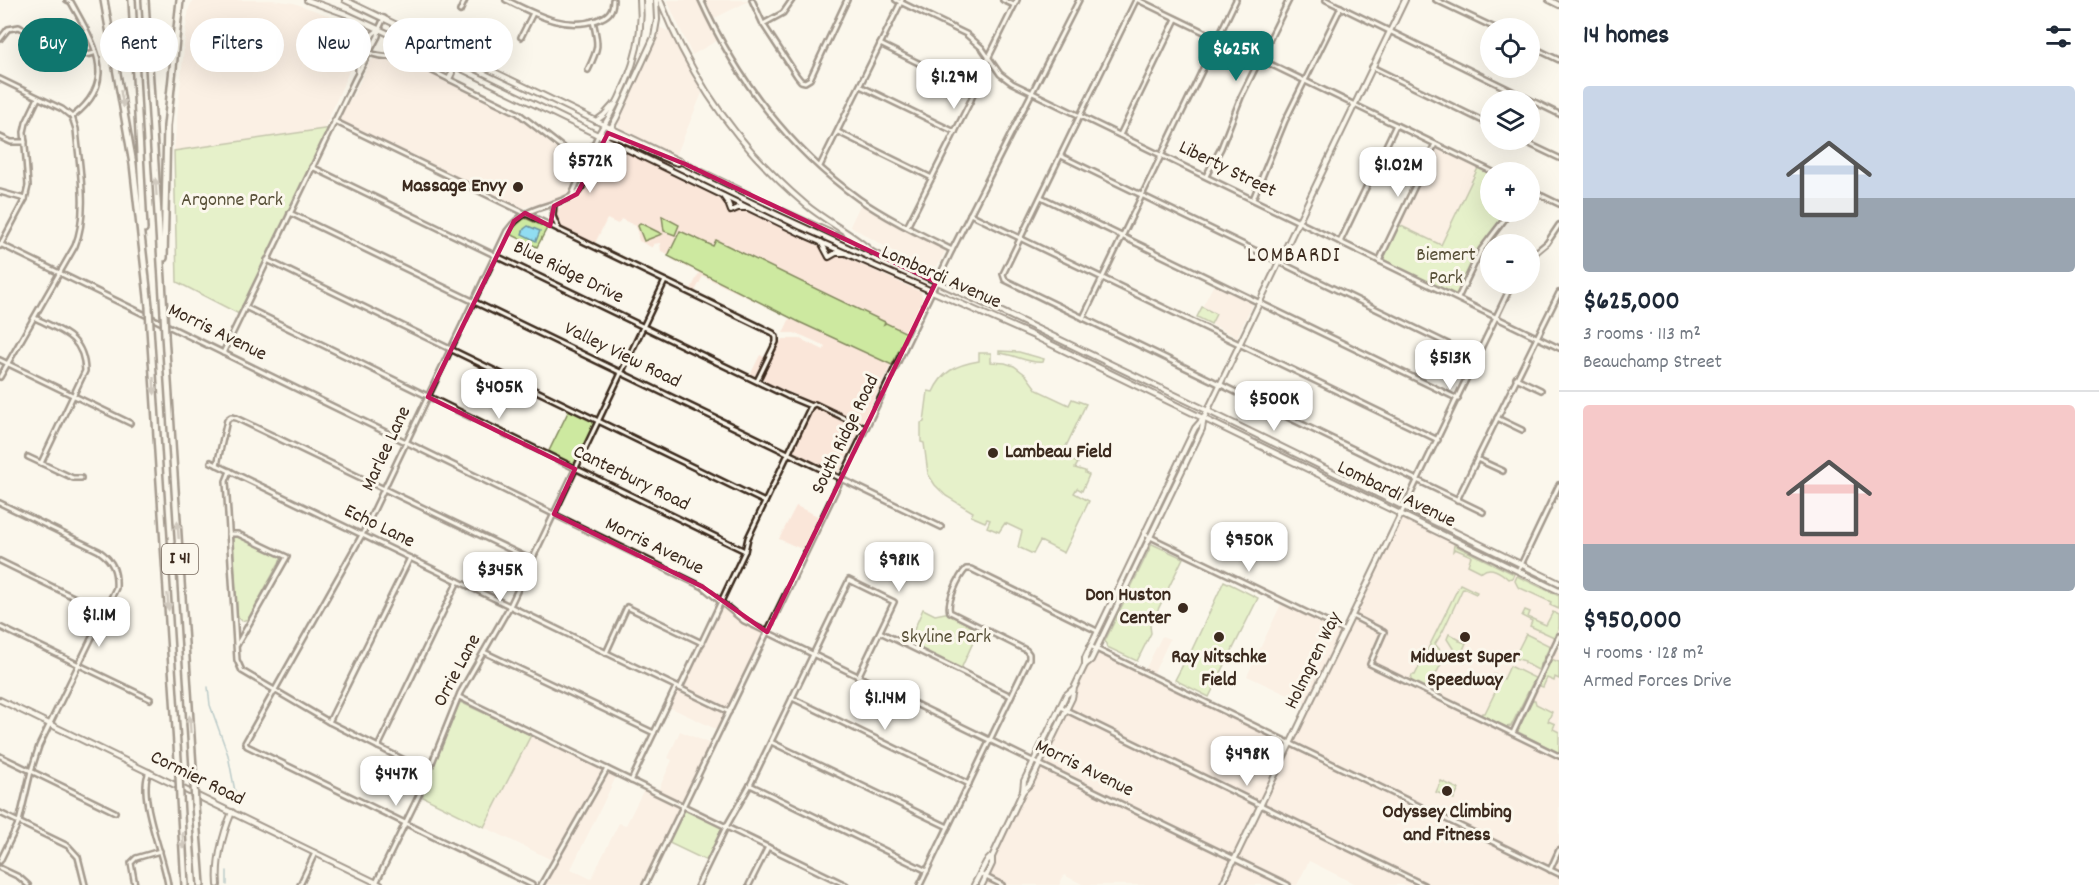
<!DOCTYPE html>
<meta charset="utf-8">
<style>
:root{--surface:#fff;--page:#f2f2f3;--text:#1f2937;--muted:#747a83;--line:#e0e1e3;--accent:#0f766e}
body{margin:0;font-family:Dekko,sans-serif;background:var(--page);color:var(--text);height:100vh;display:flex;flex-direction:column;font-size:22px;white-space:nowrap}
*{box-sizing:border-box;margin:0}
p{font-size:20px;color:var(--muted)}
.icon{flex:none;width:33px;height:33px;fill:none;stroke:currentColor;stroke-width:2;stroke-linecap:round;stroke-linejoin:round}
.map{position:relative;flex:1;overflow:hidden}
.sheet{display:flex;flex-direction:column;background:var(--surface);width:540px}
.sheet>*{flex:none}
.hud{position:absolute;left:18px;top:18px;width:570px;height:54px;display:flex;gap:12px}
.tools{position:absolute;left:1480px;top:18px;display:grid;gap:12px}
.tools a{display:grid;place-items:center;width:60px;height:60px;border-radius:50%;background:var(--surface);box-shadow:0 6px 24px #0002;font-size:30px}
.price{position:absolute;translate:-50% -51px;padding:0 14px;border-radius:12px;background:#fff;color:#222;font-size:20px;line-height:39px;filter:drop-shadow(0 2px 3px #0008)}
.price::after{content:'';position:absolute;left:50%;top:36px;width:18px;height:14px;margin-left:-9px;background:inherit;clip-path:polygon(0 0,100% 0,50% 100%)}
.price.active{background:var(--accent);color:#fff}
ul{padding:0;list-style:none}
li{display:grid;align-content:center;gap:12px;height:318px;padding:0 24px}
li+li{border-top:2px solid var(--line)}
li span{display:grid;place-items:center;height:186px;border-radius:6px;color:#555}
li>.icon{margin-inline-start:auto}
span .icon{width:108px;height:108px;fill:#fffc;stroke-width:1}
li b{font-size:26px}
h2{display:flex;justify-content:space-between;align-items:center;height:72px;padding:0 24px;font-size:26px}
.pill{padding:0 21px;border-radius:27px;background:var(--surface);box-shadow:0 6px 24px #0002;font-size:21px;line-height:54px}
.pill.active{background:var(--accent);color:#fff}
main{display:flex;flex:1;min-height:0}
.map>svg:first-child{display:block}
.built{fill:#fae6d9}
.green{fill:#cde9a0;stroke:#848a5f;stroke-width:1.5}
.water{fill:#91ddf1;stroke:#6f959d;stroke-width:1.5}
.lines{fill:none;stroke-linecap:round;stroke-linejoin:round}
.stream{stroke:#6f959d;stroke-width:1.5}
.minor-casing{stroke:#3b2a1e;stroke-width:8}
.tertiary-casing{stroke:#3b2a1e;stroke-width:8}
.secondary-casing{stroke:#3b2a1e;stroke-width:8}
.motorway-casing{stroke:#3b2a1e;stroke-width:10}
.minor{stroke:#fbf7ec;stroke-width:3}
.tertiary{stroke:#fbf7ec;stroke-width:4}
.secondary{stroke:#fbf7ec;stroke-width:4}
.motorway{stroke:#fbf7ec;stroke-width:5}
.motorway-bridge-casing{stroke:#3b2a1e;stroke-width:10;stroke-linecap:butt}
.motorway-bridge{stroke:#fbf7ec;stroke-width:5}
.oneway{fill:#9b9085}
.marked{fill:none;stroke:#c2185b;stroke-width:4.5;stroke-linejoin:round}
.poi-dot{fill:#3b2a1e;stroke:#fbf7ec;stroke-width:2}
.labels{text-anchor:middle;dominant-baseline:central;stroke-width:6;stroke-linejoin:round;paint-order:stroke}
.shield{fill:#fbf7ec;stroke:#75685c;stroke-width:1.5}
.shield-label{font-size:18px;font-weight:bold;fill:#3b2a1e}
.street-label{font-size:20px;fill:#3b2a1e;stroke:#fbf7ec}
.poi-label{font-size:20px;font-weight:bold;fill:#3b2a1e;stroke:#fbf7ec}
.park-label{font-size:20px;fill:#585038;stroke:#fbf7ec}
.neighbourhood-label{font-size:21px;letter-spacing:1.5px;fill:#3b2a1e;stroke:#fbf7ec}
</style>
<main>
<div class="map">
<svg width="1559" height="885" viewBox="0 0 1559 885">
<rect width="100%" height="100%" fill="#fbf7ec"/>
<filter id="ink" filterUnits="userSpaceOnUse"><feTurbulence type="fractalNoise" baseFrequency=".0167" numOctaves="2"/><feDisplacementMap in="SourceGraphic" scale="12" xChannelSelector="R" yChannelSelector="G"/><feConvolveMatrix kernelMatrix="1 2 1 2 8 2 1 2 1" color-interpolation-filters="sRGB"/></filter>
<g filter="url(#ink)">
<g class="built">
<polygon points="193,0 272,0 294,3 327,15 361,31 363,39 324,129 174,151 186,27 189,8"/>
<polygon points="667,0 751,0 711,20 720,39 692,55"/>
<polygon points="659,27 670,32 702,93 676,156 621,129 618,124 636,82 648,60"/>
<polygon points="375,58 401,59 408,62 517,116 561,152 580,164 581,169 572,189 564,196 553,201 523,208 342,121 340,114 353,96 370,61"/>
<polygon points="1435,144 1479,166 1441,245 1397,224"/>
<polygon points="613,146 693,184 725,202 728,209 734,212 741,209 758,216 821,247 826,256 831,259 835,255 840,255 921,292 923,299 862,424 765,382 762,377 766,368 762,366 756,376 750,375 760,355 770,360 782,339 800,339 824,350 825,346 803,336 794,333 783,333 790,318 703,276 694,293 690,291 699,273 673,260 668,254 661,251 660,243 653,244 653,248 639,241 636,226 621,219 618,224 607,219 594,245 559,227 554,216 555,211 579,194 605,150"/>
<polygon points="862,201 881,213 947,248 935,270 932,272 911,262 850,226"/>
<polygon points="1214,284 1253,303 1237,337 1197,317"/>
<polygon points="814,407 860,429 839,472 834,472 793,451"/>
<polygon points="796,506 822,518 806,551 779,539"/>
<polygon points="1401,514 1559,591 1559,885 1357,885 1309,861 1297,885 1084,885 1064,875 1059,885 982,885 992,864 992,857 1023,791 1030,783 1066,711 1085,665 1091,660 1096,648 1144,672 1162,636 1170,639 1153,675 1291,743 1309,705 1247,676 1282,602 1345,631"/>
<polygon points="721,602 744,621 767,632 720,731 667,706 676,687 680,688"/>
<polygon points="680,731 713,745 645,885 541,885 554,861 484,827 531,735 616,777 571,869 591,879 619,823 626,825 645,787 657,793 672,760 668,758"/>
</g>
<g class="green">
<polygon points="331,128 239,314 177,282 174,151"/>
<polygon points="1479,166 1491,172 1491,212 1508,212 1504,220 1481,250 1458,299 1379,261 1397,224 1441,245"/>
<polygon points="662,216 679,225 675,235 664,231"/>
<polygon points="523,217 547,228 537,247 510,234 516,224"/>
<polygon points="640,223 662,234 644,241 638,226"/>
<path d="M680,231L713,246L716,240C773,268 830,296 885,322L884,324L886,323L907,333L892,365L799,322L668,256Z"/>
<polygon points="1202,307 1216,314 1211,324 1197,317"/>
<path d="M999,351L1019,352L1044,359L1043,362C1029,364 1014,354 999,353Z"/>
<path d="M979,353H991V362L1005,363L1014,366L1026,375L1037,390L1069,405L1072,399L1086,404L1062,455L1078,463L1075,468L1085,471V473L1089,475L1082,491L1077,488L1074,493L1089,501L1064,553L1040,541L1033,554L1018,547L1022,531L1005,523L999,532L987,527L990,520L987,519L985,522L971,516L973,512L946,496L935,485L928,474L924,443L921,442V423L924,422L928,391L933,392C942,372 955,365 979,361Z"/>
<polygon points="570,408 598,422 575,469 547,455"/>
<polygon points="233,536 237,536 280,556 281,559 248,619 242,621 237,616"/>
<polygon points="1152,544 1183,558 1150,626 1151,633 1137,661 1107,647 1105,641"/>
<path d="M1454,545L1514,574L1512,578L1508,579C1501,572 1490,565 1482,572L1468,565L1471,556L1455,549L1453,551Z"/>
<polygon points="1517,576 1559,596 1559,609 1550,605 1551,602 1518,587 1515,581"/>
<polygon points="1224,581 1258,598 1209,697 1175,680 1187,657 1189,656"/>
<polygon points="1460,584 1477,592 1476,594 1463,588 1443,631 1435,644 1445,656 1430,686 1432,688 1431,691 1410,681 1412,675 1415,675"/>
<polygon points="923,609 935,615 950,612 980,627 960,671 907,646"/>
<polygon points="1525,610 1530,612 1528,617 1546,625 1553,612 1559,615 1559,627 1554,637 1530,626 1532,621 1522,616"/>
<polygon points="1449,634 1460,640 1459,641 1466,643 1463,650 1469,653 1465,662 1453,656 1454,650 1447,639"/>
<polygon points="1526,634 1550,646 1538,670 1525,663 1525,661 1514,658"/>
<polygon points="1551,659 1559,662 1559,679 1555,677 1554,681 1547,678 1543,687 1540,686 1540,682"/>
<polygon points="1510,666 1535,678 1511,726 1506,727 1481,715 1482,713 1485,713 1501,680 1496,677 1495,675 1504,679"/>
<polygon points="1531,700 1535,700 1536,704 1552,712 1548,721 1555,724 1553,729 1559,732 1559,753 1518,732 1518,727"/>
<polygon points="460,702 531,735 484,827 421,796"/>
<polygon points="1441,781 1459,789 1454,799 1436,792"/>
<polygon points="683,806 726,827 709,862 665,841"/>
</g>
<polygon class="water" points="528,226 540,231 536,241 522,234 524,229"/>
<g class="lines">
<g class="stream">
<polyline points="208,687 210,705 228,755 238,807"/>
<polyline points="227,885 227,871"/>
</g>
<g class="minor-casing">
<g id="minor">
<path d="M67,0L71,2C94,44 120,81 72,117"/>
<path d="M506,0C535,14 564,31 597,20C608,16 613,12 613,0"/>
<path d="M701,0C736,78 789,149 859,199C888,219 920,234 952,250"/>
<polyline points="752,0 763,24 797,76 801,81 805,82 810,79 847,0"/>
<polyline points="896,0 966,34 982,48 1000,74 1012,83 1559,348"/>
<polyline points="1003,0 1014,5"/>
<polyline points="1136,0 1003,274 1005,280 1483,512"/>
<polyline points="1138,0 1493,172"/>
<polyline points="1326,0 1559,114"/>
<polyline points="1436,0 1495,28"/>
<polyline points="460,11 465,0"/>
<polyline points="763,24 783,13 792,0"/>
<polyline points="521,37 533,13"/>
<path d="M0,39L8,29L19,27C37,36 76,61 94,53"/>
<polyline points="880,44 975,91"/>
<polyline points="1530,46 1559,60"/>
<path d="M370,53C383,59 397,55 410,60L518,113L581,162L583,169"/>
<polyline points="1372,67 1491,125"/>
<path d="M588,70C599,47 599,46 593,21"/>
<polyline points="358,72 358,66 373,34 378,30"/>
<path d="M0,79L62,109L72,117L76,129C79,165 89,213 75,246L0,377"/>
<polyline points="860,86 955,132"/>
<polyline points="334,121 773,333 776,337 776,342 757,381"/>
<polyline points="838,132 932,178"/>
<polyline points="1120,135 1176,19"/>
<polyline points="0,137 11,142 25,142"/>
<polyline points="1521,140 1559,158"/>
<polyline points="1061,156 1477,358"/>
<polyline points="820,166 902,0"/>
<polyline points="312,167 787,396 811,406 815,404 865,428"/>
<polyline points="1206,176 1221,148 1241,97 1289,0"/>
<polyline points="1530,190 1559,204"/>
<polyline points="0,192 25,199"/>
<polyline points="572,195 598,135"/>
<polyline points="1041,197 1458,399"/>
<polyline points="1253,199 1285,121 1341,7"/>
<polyline points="554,205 553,216 559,230"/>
<polyline points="290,213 941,527"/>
<polyline points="970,214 1438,440"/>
<polyline points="907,227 971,100 978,79 1017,0"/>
<polyline points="1340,242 1396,125"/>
<polyline points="0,244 703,587 744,621 767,632 1288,885"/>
<polyline points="0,246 25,199 28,186 24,132 26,123 38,98"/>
<polyline points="1530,257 1547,243 1559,225"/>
<polyline points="267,260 765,502"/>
<polyline points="1379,261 1435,144"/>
<polyline points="1458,298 1481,250 1504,220 1508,212"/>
<polyline points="245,307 745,551"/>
<path d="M35,318C61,331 84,336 85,371L41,463"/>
<polyline points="1083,318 1236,0"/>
<polyline points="223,353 355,79 378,36 379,29 384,18"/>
<polyline points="0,360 130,423"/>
<polyline points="1516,378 1541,390"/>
<polyline points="1497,418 1522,430"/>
<polyline points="28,457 73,478 81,478"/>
<polyline points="1477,459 1503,471"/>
<polyline points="211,462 729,712"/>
<polyline points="217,465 227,420 231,417 236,418 532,560"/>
<polyline points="230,471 226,481 237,660 242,671 329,722 428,772"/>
<polyline points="1457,500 1559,293"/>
<path d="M0,503L99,551C113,561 117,571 116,588L39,746L31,771L19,822L0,861"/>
<polyline points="1401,514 1512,284"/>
<polyline points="229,534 238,534 287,557 237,645"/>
<polyline points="1144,534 1345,631"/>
<polyline points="0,561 104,612"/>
<polyline points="1518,571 1559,485"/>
<polyline points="1352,616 1384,632 1370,664 1559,756"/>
<polyline points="0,627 150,699"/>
<polyline points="880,632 1011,696"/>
<polyline points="1090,646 1559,874"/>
<polyline points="484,652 654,733"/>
<polyline points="606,653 627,607 702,643"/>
<polyline points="680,688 745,551 748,538 811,406"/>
<polyline points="459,697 846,885"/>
<polyline points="792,698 969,784"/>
<polyline points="1060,707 1424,885"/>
<polyline points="329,722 410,558"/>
<polyline points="1513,733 1559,636"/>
<polyline points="771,742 948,827"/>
<polyline points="378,747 458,581"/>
<polyline points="0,756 115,812"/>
<path d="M149,772C137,796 164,856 168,885"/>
<polyline points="631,781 676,687"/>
<polyline points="750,785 927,871"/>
<polyline points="0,813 68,846 78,857 85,885"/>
<polyline points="0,868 19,877 28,885"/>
<polyline points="1550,870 1559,850"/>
<polyline points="980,874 1002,885"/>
<polyline points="376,883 419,795 460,693 510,606 665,281"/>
<polyline points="135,885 131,863 136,858 160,851"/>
<polyline points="300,885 315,853"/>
<path d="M532,885L247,746L245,743L362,535L507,231C527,203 550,210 577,193C585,188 599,149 605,139"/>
<polyline points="541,885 607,769"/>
<polyline points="645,885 952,250 1079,0"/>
<polyline points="698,885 726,827 750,785 849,580 894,602 858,677"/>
<polyline points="749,885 768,847"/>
<path d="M920,885L1029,659V654L1026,650L950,612C946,603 959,576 966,569H971L1097,631"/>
</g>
</g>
<g class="tertiary-casing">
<g id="tertiary">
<polyline points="1549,0 1559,5"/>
<polyline points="723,196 728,203 731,211 738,208 747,208"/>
<polyline points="821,242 829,257 836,253 846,253"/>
<polyline points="1085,665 1091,660 1202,429 1204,418 1405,0"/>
<polyline points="0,700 381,885"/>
<polyline points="1023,791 1030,784 1072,698 1074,688 1085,665 1085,658 1195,428 1203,419"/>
<path d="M218,885C216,860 222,836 232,812"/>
<polyline points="974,885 986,862 991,857"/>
<polyline points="982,885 992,864 992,857 1023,791 1024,781 1066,695 1073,689"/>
<polyline points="1222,885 1401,514"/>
</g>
</g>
<g class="secondary-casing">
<g id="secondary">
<polyline points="307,0 346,14 400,39 800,233 1034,336 1559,591"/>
<polyline points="345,0 781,210 998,310 1200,407 1559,583"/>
<path d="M660,0C691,79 740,149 805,204C826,222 852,233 872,252"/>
<polyline points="449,63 452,73 449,79"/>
<polyline points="596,121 604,115 613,105"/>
<path d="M599,134C613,130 659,159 678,163"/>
<path d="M598,135C624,95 645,49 640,0"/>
<polyline points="605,139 617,117 654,37 657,20 656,0"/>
</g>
</g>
<g class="motorway-casing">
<g id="motorway">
<polyline points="104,0 133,164 149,306"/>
<polyline points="132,0 144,229"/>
<polyline points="145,0 164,313"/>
<polyline points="164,258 167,126 180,0"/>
<polyline points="150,328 179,775"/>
<polyline points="165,335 194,783"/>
<polyline points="180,798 185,885"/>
<polyline points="195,805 201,885"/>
</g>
</g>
<use href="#minor" class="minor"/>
<use href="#tertiary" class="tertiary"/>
<use href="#secondary" class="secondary"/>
<use href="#motorway" class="motorway"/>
<g class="motorway-bridge-casing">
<g id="motorway-bridge">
<polyline points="149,306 150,328"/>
<polyline points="164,313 165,335"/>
<polyline points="179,775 180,798"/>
<polyline points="194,783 195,805"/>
</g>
</g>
<use href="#motorway-bridge" class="motorway-bridge"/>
</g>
<defs><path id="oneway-solid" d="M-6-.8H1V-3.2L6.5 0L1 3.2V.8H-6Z" transform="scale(1.5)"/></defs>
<g class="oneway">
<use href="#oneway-solid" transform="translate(122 99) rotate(80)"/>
<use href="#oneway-solid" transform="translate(156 187) rotate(-94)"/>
<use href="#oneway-solid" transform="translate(154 386) rotate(86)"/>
<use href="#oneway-solid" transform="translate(178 530) rotate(-94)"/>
<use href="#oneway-solid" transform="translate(168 602) rotate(86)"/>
<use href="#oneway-solid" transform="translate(190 724) rotate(-94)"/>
<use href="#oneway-solid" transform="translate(183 841) rotate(87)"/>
</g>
</g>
<path d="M0 0H1559V885H0ZM608,133L685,164L936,282L767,632L703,587L554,514L575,469L428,397L514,221L525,213L550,226L554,206L577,194Z" fill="#fbf7ec" fill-opacity=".55" fill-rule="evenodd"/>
<path class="marked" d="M608,133L685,164L936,282L767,632L703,587L554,514L575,469L428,397L514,221L525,213L550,226L554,206L577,194Z"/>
<g class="poi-dot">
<circle cx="518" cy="187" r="6"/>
<circle cx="993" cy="453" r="6"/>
<circle cx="1183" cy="608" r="6"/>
<circle cx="1219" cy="637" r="6"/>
<circle cx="1465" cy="637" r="6"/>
<circle cx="1447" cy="791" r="6"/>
</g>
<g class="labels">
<rect class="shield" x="162" y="544" width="36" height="30" rx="4.5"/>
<g class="shield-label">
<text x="180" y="559">I 41</text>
</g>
<g class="street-label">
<text transform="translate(1227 170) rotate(26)">Liberty Street</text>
<text transform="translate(568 273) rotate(26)">Blue Ridge Drive</text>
<text transform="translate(941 278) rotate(24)">Lombardi Avenue</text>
<text transform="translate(217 333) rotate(26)">Morris Avenue</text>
<text transform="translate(622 356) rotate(26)">Valley View Road</text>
<text transform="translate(846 435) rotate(-64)">South Ridge Road</text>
<text transform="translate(387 449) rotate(-65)">Marlee Lane</text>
<text transform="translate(631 479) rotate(26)">Canterbury Road</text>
<text transform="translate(1396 495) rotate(26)">Lombardi Avenue</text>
<text transform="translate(379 527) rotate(26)">Echo Lane</text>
<text transform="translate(654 547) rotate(26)">Morris Avenue</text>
<text transform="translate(1314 661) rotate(-64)">Holmgren Way</text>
<text transform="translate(458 671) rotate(-62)">Orrie Lane</text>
<text transform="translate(1084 769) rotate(26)">Morris Avenue</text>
<text transform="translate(197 779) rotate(26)">Cormier Road</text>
</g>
<g class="poi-label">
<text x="506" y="187" text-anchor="end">Massage Envy</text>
<text x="1005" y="453" text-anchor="start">Lambeau Field</text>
<text x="1171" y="596" text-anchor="end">Don Huston<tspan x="1171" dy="23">Center</tspan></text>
<text x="1219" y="658">Ray Nitschke<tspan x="1219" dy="23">Field</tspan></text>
<text x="1465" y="658">Midwest Super<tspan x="1465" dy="23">Speedway</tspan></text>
<text x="1447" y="813">Odyssey Climbing<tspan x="1447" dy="23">and Fitness</tspan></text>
</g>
<g class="park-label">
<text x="232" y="201">Argonne Park</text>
<text x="1446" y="256">Biemert<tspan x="1446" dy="23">Park</tspan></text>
<text x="946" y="638">Skyline Park</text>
</g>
<g class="neighbourhood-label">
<text x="1294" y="257">LOMBARDI</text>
</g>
</g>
</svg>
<div class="tools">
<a><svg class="icon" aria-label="locate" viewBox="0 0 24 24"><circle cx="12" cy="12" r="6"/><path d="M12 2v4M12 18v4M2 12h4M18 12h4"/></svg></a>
<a><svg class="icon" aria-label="layers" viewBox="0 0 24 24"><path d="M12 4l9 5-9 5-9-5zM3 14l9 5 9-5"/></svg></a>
<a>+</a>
<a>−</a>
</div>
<b class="price active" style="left:1236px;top:82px">$625K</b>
<b class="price" style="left:954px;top:110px">$1.29M</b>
<b class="price" style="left:590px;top:194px">$572K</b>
<b class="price" style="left:1398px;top:198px">$1.02M</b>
<b class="price" style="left:1450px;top:391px">$513K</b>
<b class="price" style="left:499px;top:420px">$405K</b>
<b class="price" style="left:1274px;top:432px">$500K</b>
<b class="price" style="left:1249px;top:573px">$950K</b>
<b class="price" style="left:899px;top:593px">$981K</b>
<b class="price" style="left:500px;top:603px">$345K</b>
<b class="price" style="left:99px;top:648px">$1.1M</b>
<b class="price" style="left:885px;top:731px">$1.14M</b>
<b class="price" style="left:1247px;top:787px">$498K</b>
<b class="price" style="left:396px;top:807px">$447K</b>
<div class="hud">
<a class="pill active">Buy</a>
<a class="pill">Rent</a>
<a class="pill">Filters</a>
<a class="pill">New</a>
<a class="pill">Apartment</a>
</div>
</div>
<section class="sheet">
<h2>14 homes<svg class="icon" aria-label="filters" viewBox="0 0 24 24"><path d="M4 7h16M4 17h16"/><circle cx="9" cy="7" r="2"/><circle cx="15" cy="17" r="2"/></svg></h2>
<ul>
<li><span style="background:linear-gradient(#c9d6e8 60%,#9aa5b1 0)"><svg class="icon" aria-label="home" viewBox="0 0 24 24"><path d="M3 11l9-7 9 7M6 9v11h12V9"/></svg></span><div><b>$625,000</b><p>3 rooms · 113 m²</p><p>Beauchamp Street</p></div></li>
<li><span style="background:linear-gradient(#f6c9c9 75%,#9aa5b1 0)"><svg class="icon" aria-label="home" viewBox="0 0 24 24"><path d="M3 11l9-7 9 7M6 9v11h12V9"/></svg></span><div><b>$950,000</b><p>4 rooms · 128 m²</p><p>Armed Forces Drive</p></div></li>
</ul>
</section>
</main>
